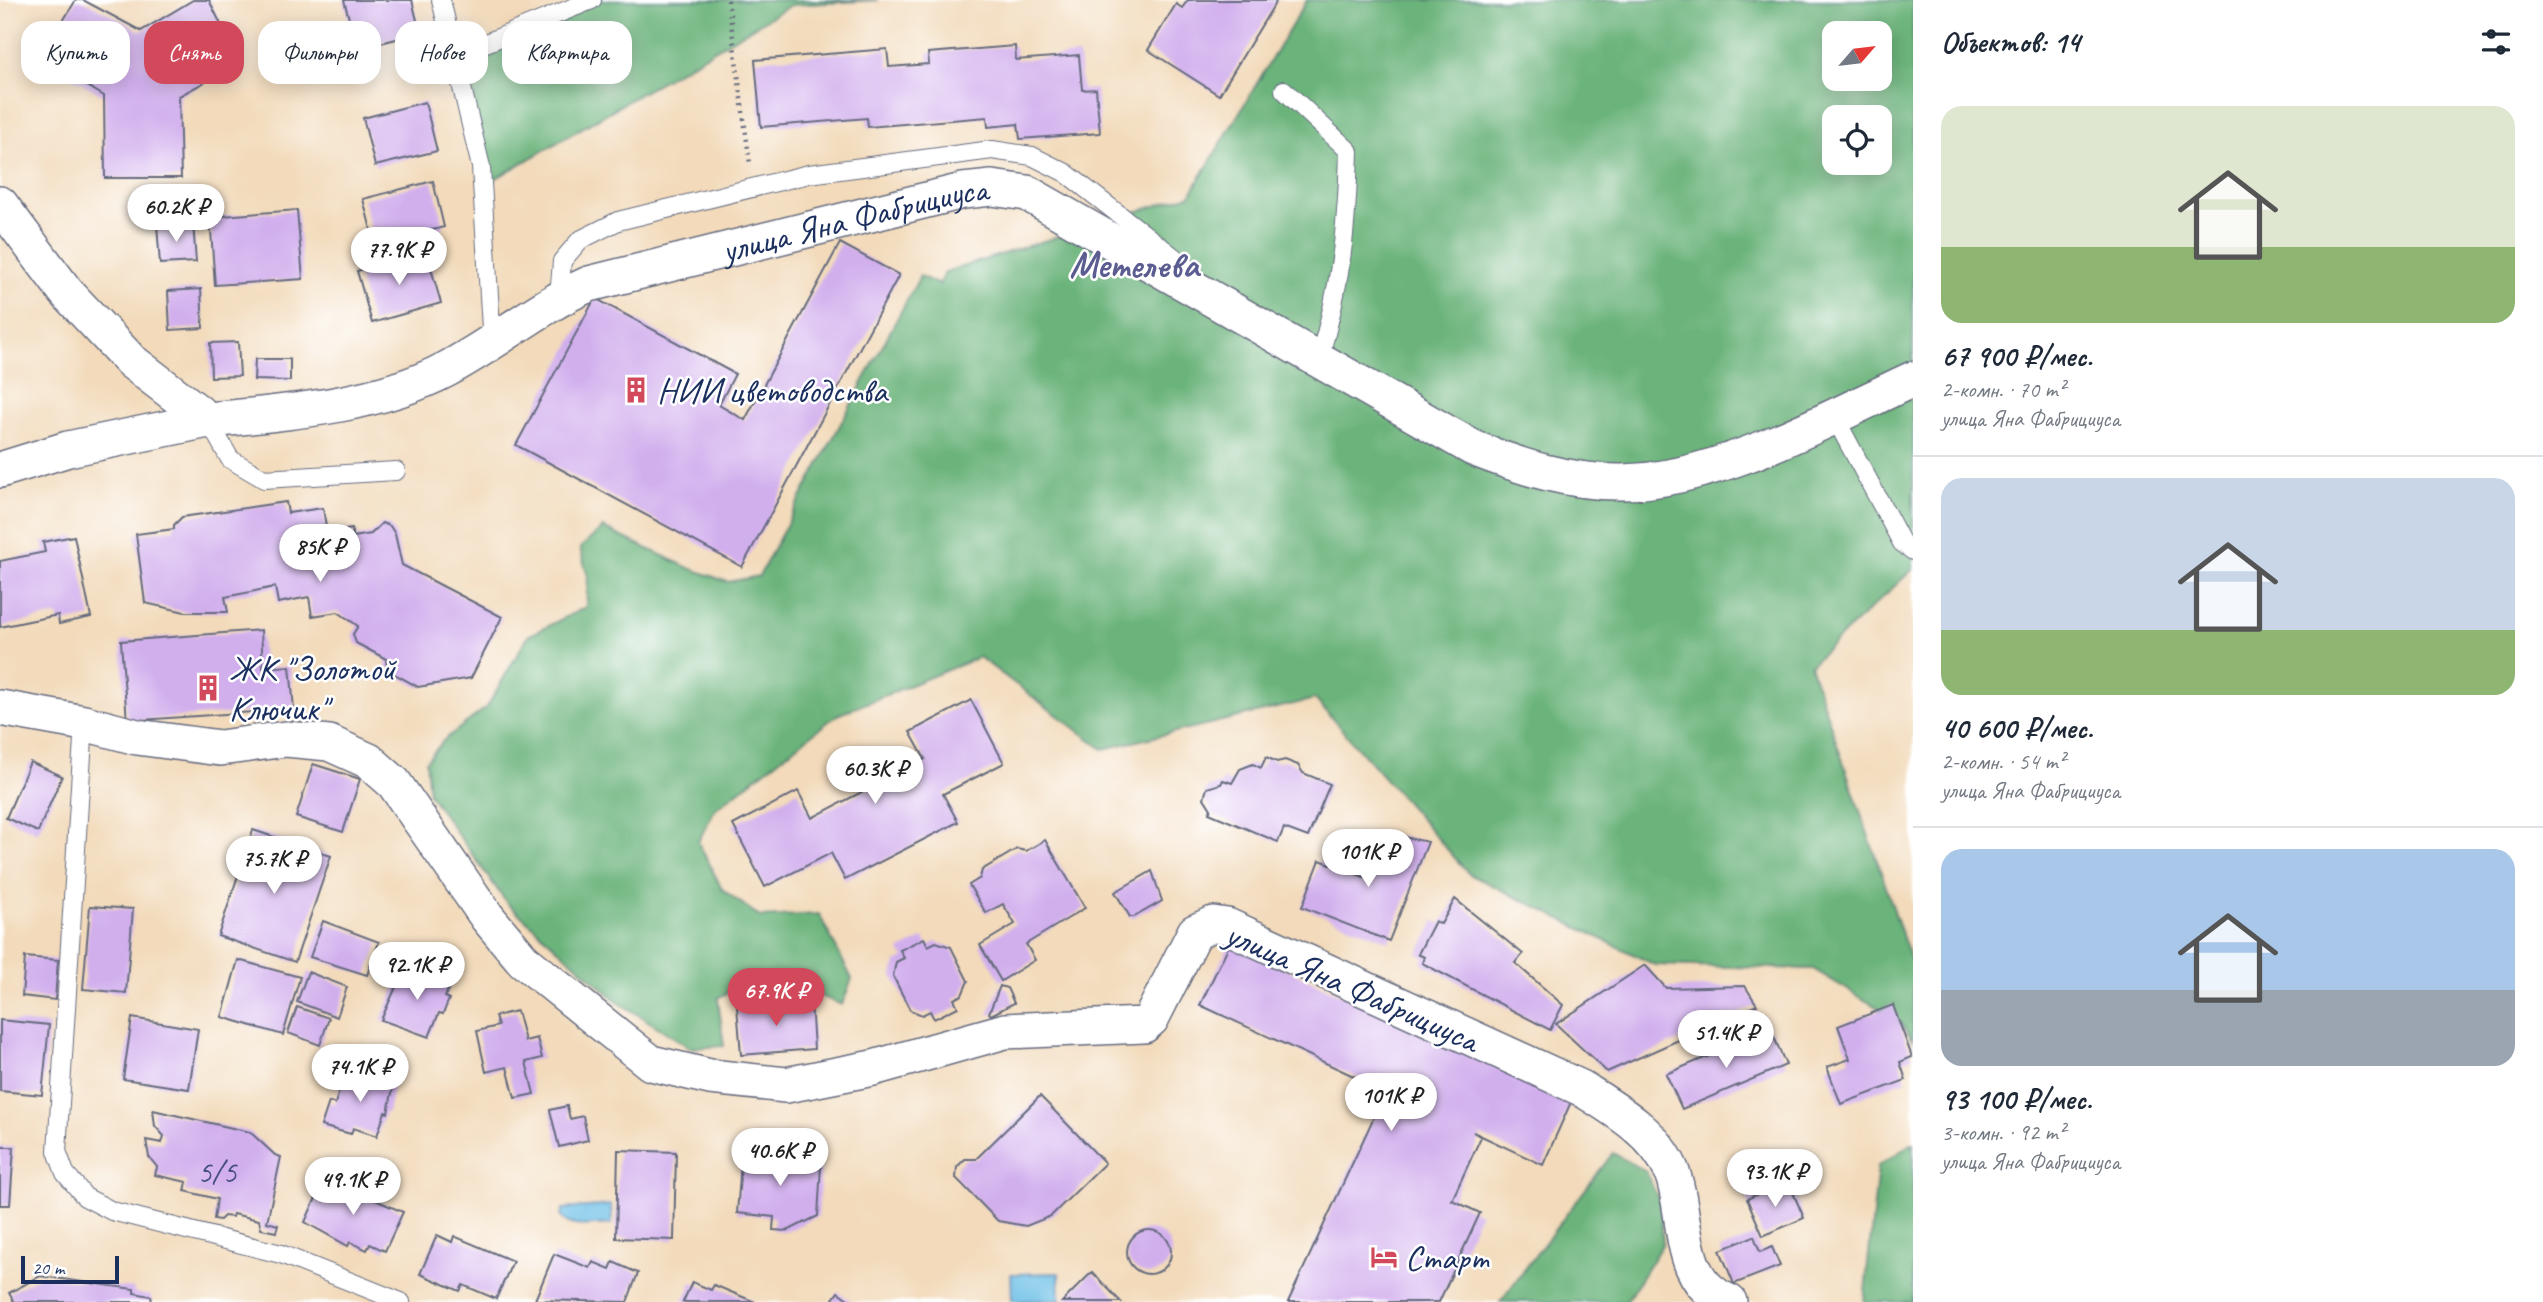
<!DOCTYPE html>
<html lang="ru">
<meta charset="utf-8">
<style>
:root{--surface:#fff;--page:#f2f2f3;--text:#1f2937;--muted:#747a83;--line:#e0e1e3;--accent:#d1495b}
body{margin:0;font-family:Caveat,sans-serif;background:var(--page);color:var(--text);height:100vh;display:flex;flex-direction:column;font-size:26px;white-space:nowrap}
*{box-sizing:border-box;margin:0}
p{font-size:23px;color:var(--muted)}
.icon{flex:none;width:38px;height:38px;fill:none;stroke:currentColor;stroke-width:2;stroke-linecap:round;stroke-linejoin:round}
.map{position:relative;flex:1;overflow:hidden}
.side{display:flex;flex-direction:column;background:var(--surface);width:630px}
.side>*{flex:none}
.top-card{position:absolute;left:21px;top:21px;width:665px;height:63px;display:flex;gap:14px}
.needle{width:46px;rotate:62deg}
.buttons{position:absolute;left:1822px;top:21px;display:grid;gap:14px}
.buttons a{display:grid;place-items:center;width:70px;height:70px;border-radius:14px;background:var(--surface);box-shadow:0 4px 18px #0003;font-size:35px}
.scale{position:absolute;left:21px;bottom:18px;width:98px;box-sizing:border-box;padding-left:7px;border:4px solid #1b2f5e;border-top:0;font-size:19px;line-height:24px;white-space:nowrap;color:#1b2f5e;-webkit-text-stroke:5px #fff;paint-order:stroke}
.price{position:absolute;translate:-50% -60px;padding:0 16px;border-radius:24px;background:#fff;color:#222;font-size:23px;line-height:46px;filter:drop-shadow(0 2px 4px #0008)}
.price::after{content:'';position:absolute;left:50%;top:42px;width:21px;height:16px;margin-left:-10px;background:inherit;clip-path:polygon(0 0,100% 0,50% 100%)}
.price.current{background:var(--accent);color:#fff}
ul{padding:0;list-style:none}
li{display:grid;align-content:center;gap:14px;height:371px;padding:0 28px}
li+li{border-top:2px solid var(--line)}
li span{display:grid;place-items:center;height:217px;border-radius:21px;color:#555}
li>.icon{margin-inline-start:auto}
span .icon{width:126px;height:126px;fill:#fffc;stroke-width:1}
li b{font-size:30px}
h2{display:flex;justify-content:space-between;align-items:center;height:84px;padding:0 28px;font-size:30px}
.chip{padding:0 24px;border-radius:21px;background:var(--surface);box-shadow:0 4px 18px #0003;font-size:24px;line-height:63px}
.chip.current{background:var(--accent);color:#fff}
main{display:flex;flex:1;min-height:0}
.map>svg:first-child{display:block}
.forest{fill:#6ab37a;stroke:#42716c;stroke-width:2;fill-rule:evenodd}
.water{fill:#69bee5;stroke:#4276a2;stroke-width:2}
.building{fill:#d1afed}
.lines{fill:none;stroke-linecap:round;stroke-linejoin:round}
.lane-casing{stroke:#666b7e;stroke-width:20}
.street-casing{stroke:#666b7e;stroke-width:38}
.path{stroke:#666b7e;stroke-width:4.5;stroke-dasharray:2 5;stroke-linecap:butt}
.lane{stroke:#fff;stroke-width:18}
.street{stroke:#fff;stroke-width:35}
.labels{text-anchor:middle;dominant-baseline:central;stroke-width:5;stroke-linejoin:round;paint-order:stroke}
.number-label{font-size:32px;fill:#484f82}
.street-label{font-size:35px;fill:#1b2f5e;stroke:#fff}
.poi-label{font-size:35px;fill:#1b2f5e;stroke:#fff;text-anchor:start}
.neighbourhood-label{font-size:37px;font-weight:bold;fill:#5b5c90;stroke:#fff}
</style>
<main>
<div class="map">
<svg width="1913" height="1302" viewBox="0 0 1913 1302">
<rect width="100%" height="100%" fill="#fff"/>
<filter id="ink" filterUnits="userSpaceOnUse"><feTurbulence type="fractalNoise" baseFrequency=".0143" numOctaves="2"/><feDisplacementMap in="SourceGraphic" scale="14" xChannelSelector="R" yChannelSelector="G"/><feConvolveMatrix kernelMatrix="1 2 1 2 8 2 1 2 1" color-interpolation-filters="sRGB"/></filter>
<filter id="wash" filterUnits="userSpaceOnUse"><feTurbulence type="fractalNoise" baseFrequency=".00686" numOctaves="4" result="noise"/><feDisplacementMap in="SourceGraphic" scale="28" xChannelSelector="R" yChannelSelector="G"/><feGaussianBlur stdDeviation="1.57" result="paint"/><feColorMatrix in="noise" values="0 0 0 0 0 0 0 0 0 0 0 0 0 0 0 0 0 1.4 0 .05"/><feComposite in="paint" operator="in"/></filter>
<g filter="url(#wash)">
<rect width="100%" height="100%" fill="#f2daba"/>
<g class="forest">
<polygon points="592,0 878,0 791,5 483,186 456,55"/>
<path d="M1307,0H1913V569L1810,665L1913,966V1040L1898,1020L1813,969L1655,965L1469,874L1315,699L1103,749L979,657L837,715L715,809L698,842L722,889L760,917L819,914L852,979L842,1005L791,984L748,981L718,998L724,1046L691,1048L618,1002L507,903L429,794L426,761L444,740L487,707L528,636L586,607L588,577L580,548L603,528L689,568L728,582L759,576L920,276L939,285L945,272L1190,195ZM1834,33H1880V79H1834ZM1834,117H1880V163H1834Z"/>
<polygon points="1913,1143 1913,1302 1864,1302 1878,1166"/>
<polygon points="1613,1153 1646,1172 1660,1203 1663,1243 1626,1302 1500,1302"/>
</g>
<g class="water">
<path d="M611,1205L612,1224C596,1224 569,1231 561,1216L563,1209Z"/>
<polygon points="1059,1273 1060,1300 1012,1301 1011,1274"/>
</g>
<g id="blocks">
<g class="building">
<polygon points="76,0 83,0 141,31 193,0 209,0 240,63 179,96 181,178 105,178 104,96 40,58"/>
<polygon points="344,0 412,0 420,33 357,49"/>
<polygon points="1188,0 1277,0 1219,95 1148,50 1176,4 1182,8"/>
<polygon points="1015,46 1016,60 1079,55 1082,90 1096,89 1100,133 1020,139 1018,124 988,127 987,117 868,127 867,118 761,127 755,60 887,49 889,67 929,64 928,53"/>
<polygon points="425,102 437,151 375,166 363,118"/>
<polygon points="433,181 444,227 375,245 363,199"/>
<polygon points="297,210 303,279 215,285 210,217"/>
<polygon points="193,223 196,262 160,264 157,225"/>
<polygon points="840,243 899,275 742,567 516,445 595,298 735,374 719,405 745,420"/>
<polygon points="426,251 441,303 372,323 357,271"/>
<polygon points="201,289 203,328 170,330 168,291"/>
<polygon points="238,342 240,376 211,377 210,343"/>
<polygon points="255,359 290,359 290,381 254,380"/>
<polygon points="286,502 288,513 323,508 327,533 352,529 353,537 371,534 382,523 390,526 395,534 402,565 502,617 471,678 418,687 387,670 386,659 356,643 353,634 358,626 338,612 312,616 309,597 278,603 275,587 225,597 228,612 185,612 145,603 136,534 174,529 174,525 182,517"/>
<polygon points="74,536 91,617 59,624 58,615 0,627 0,561 45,552 43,542"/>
<polygon points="261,630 263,668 290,666 294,709 127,721 121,641"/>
<polygon points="971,700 1004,763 943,794 958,822 845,880 831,853 765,887 733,825 798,791 812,818 925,759 910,732"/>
<polygon points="1266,757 1277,762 1285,760 1298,765 1303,773 1330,784 1308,837 1284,828 1278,842 1209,813 1211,809 1204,798 1207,788 1221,784 1223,780 1232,783 1240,769 1253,764 1261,768"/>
<polygon points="30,762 62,776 38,832 6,818"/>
<polygon points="313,764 360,779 343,832 296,817"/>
<polygon points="253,830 331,856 295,962 218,936"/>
<polygon points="1390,834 1428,842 1389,941 1302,907 1320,860 1372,880"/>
<polygon points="1045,840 1085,908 1026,944 1035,960 1001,981 980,945 1015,924 1003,904 986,913 969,885 980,878 982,870 1017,849 1026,851"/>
<polygon points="1152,871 1162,901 1134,917 1130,917 1115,892"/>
<polygon points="1455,899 1523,954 1515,963 1563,1005 1550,1030 1422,963 1424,957 1418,954 1435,921 1441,924"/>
<polygon points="90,906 133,909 126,993 83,989"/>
<polygon points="323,921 379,942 367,975 310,957"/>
<polygon points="924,938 928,946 936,942 951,947 968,981 962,995 954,999 958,1007 934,1019 930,1011 922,1015 910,1010 893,976 896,962 904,958 900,950"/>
<polygon points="1230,943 1571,1102 1543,1165 1473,1132 1481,1137 1452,1200 1480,1213 1439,1302 1288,1302 1386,1091 1200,1005"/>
<polygon points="25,957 58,960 55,1000 22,996"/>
<polygon points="238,960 300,977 283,1035 222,1017"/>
<polygon points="406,965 451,983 445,997 449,999 443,1014 439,1013 429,1037 381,1020"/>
<polygon points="1645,965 1666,988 1745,986 1757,1005 1607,1072 1556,1024"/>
<polygon points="308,972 347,987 337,1017 297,1002"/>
<polygon points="1000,986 1007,988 1014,1003 991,1015 989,1013"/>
<polygon points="811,1001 814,1049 741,1055 737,1006"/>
<polygon points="1893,1005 1912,1057 1900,1062 1906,1080 1841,1104 1827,1067 1850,1059 1838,1026"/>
<polygon points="297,1007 329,1018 320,1045 288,1033"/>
<polygon points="517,1011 525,1041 537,1038 542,1058 526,1062 534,1094 515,1098 507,1067 486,1072 477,1031 498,1026 495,1016"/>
<polygon points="132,1018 198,1029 189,1089 123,1079"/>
<polygon points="0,1020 49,1025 42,1095 0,1091"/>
<polygon points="1771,1030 1786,1065 1682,1109 1666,1074"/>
<polygon points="347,1067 394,1082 388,1113 385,1112 377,1136 353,1128 351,1134 321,1126 329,1102 335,1104"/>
<polygon points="1040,1096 1105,1163 1051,1216 1026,1226 998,1221 956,1178 957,1167 965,1159 976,1159"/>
<polygon points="567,1106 570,1119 583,1116 588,1140 559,1147 550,1110"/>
<polygon points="153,1110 250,1132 275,1155 281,1157 267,1222 278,1225 276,1232 261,1229 259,1220 233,1214 232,1217 224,1216 220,1220 214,1219 217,1199 185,1191 187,1182 155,1175 157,1167 149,1157 146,1140 162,1143 164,1136 155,1126"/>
<polygon points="0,1147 14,1147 10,1205 0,1205"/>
<polygon points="761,1148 804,1151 803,1164 821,1165 818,1216 787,1231 773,1230 774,1217 737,1213 741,1164"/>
<polygon points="618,1150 676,1152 674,1240 616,1238"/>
<polygon points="325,1178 403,1212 385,1251 370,1244 367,1250 350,1242 348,1246 305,1222"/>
<polygon points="1788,1181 1804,1218 1763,1236 1747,1199"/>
<circle cx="1149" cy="1252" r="22"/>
<polygon points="437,1235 452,1242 454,1236 513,1261 496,1299 463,1285 460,1291 420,1274"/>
<polygon points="1754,1236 1760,1252 1772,1247 1780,1266 1734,1284 1720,1250"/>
<polygon points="554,1254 590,1268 593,1262 610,1269 613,1262 638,1273 627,1302 535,1300"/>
<polygon points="1092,1272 1121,1302 1062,1302"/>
<polygon points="40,1276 134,1289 134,1293 151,1296 152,1302 14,1302 9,1293"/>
<polygon points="692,1282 711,1290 714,1285 755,1302 683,1302"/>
<polygon points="838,1292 852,1302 831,1302"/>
</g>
</g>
</g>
<g filter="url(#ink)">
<use href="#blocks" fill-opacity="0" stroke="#666b7e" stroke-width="2"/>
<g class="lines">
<g class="lane-casing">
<g id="lane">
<polyline points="441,0 481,167 492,344"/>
<polyline points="456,55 592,0"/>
<path d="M1284,90L1349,151C1347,225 1341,287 1319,358"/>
<polyline points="559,298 562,261 580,240 618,221 809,174 992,150 1032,156 1066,173 1193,272"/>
<polyline points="1834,416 1902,543 1913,551"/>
<polyline points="208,420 230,459 264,479 396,471"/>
<polyline points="84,723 57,1151 65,1173 85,1197 112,1211 281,1254 401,1302"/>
</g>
</g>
<g class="street-casing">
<g id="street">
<path id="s1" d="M0,204L66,292L131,361L208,420C284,413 378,406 447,369C496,343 539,306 589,284L963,191L992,188L1027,193L1473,448C1521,467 1570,483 1623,482C1717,481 1829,418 1913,379"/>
<polyline points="0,470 68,449 208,420"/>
<path d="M0,708L84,723L137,737L220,748L286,739L329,743L369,761L394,783L487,917L523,960L651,1063L710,1077L786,1085L873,1068L1005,1031L1144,1025L1151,1019L1195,932L1213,924L1227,926L1581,1088C1614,1109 1655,1132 1671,1170C1689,1213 1674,1281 1729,1302"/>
</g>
</g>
<polyline class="path" points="728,0 750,164"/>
<use href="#lane" class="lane"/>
<use href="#street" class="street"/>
</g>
</g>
<defs>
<g id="building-bare" transform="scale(2.1)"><path d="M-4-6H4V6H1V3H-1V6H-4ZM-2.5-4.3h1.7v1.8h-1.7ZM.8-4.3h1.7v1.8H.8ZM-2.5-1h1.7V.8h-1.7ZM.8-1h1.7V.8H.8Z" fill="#d1495b" stroke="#fff" stroke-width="2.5" paint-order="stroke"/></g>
<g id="hotel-bare" transform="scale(2.1)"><path d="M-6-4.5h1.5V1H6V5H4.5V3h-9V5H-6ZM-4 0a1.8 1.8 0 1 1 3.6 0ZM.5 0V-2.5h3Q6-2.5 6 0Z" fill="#d1495b" stroke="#fff" stroke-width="2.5" paint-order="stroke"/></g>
</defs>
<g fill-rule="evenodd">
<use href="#building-bare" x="636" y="390"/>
<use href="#building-bare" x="208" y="688"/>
<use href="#hotel-bare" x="1384" y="1257"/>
</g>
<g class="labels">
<g class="number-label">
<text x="217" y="1171">5/5</text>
</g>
<g class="street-label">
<text stroke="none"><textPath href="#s1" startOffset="987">улица Яна Фабрициуса</textPath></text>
<text transform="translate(1352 987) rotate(24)">улица Яна Фабрициуса</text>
</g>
<g class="poi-label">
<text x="657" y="390">НИИ цветоводства</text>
<text x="229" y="668">ЖК "Золотой<tspan x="229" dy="40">Ключик"</tspan></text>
<text x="1405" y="1257">Старт</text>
</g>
<g class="neighbourhood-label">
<text x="1134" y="264">Метелева</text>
</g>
</g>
</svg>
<div class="buttons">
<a><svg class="needle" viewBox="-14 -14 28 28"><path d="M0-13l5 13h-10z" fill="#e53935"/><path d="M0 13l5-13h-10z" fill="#747a83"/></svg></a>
<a><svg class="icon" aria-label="locate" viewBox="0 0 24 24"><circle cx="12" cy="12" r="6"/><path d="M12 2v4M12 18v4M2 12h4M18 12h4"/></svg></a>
</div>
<div class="scale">20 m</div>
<b class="price" style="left:176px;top:244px">60.2K ₽</b>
<b class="price" style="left:399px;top:287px">77.9K ₽</b>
<b class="price" style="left:320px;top:584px">85K ₽</b>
<b class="price" style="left:875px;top:806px">60.3K ₽</b>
<b class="price" style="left:1368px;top:889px">101K ₽</b>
<b class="price" style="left:274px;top:896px">75.7K ₽</b>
<b class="price" style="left:417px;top:1002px">92.1K ₽</b>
<b class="price current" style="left:776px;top:1028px">67.9K ₽</b>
<b class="price" style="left:1726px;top:1070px">51.4K ₽</b>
<b class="price" style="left:360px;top:1104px">74.1K ₽</b>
<b class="price" style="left:1391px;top:1133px">101K ₽</b>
<b class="price" style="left:780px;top:1188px">40.6K ₽</b>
<b class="price" style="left:1775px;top:1209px">93.1K ₽</b>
<b class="price" style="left:353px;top:1217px">49.1K ₽</b>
<div class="top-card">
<a class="chip">Купить</a>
<a class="chip current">Снять</a>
<a class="chip">Фильтры</a>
<a class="chip">Новое</a>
<a class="chip">Квартира</a>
</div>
</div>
<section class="side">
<h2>Объектов: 14<svg class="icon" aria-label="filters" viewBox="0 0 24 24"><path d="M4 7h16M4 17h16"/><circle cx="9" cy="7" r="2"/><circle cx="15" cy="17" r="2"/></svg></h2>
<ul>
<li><span style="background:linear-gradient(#dfe7d0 65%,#8fb573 0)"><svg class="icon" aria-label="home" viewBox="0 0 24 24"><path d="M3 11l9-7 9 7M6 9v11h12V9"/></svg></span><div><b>67 900 ₽/мес.</b><p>2-комн. · 70 m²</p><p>улица Яна Фабрициуса</p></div></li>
<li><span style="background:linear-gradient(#c9d6e8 70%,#8fb573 0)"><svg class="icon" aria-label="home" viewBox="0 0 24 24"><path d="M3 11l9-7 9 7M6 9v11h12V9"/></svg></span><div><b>40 600 ₽/мес.</b><p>2-комн. · 54 m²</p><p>улица Яна Фабрициуса</p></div></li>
<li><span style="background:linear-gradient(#a9c7e8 65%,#9aa5b1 0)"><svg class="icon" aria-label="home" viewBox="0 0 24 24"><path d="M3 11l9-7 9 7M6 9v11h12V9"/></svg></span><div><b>93 100 ₽/мес.</b><p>3-комн. · 92 m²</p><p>улица Яна Фабрициуса</p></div></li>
</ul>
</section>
</main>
